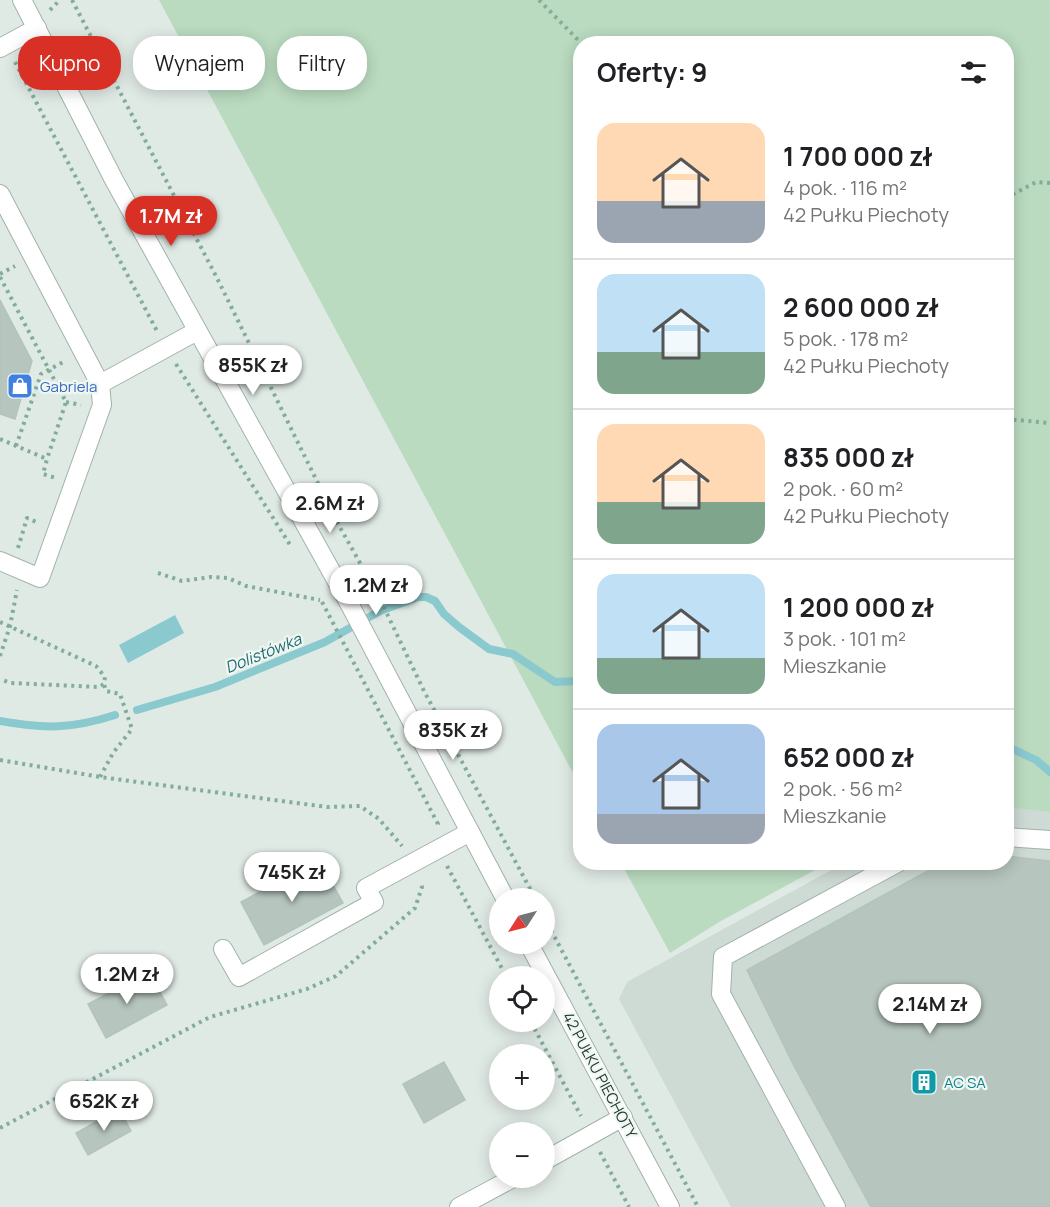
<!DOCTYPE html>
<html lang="pl">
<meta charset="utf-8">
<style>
:root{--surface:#fff;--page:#f6f6f6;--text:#202124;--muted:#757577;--line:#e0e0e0;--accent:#d93025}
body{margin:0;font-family:Manrope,sans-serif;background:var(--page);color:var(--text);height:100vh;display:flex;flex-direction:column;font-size:22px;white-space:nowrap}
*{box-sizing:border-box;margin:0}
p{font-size:20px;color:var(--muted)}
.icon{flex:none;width:33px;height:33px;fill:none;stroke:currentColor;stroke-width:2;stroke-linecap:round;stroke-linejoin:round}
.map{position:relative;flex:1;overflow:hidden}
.details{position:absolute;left:573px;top:36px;width:441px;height:834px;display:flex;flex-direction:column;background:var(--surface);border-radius:24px;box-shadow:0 3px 15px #0003}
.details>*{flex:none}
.hud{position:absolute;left:18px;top:36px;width:465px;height:54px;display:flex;gap:12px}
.needle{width:39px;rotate:234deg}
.fabs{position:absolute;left:489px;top:888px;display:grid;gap:12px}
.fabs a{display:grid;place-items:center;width:66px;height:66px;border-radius:50%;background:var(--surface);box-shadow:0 3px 15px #0003;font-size:30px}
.price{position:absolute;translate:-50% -51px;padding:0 14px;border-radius:21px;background:#fff;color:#222;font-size:20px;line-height:39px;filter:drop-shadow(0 2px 3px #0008)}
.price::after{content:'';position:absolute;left:50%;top:36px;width:18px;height:14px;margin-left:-9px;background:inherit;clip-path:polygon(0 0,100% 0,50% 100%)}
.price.on{background:var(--accent);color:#fff}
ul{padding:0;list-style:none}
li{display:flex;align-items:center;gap:18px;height:150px;padding:0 24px}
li+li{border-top:2px solid var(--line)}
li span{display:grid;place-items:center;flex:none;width:168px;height:120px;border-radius:18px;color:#555}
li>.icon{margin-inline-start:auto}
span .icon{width:72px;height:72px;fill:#fffc;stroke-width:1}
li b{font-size:26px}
h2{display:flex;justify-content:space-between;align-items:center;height:72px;padding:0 24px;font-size:26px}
.chip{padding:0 21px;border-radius:24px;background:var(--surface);box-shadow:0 3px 15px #0003;font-size:21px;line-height:54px}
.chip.on{background:var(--accent);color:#fff}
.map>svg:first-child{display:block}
.built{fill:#cedad4}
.green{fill:#badbc0}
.water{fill:#8ac9ce}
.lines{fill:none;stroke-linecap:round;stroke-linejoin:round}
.stream{stroke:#8ac9ce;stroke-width:8}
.building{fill:#b6c5be;stroke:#b3c4bb;stroke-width:1.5}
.minor-casing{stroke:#a3b2ab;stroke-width:20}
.path{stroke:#82ad9c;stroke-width:4;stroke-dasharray:3 4.5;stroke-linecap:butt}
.minor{stroke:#fff;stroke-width:18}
.labels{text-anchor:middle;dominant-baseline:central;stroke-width:4.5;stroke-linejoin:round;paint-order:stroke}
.shop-label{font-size:15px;fill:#366cbe;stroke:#f0f7f3;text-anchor:start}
.street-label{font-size:15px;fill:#213a31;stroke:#f0f7f3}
.culture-label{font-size:15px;fill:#0d838f;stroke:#f0f7f3;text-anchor:start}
.water-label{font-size:16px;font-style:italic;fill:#1e6c73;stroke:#f0f7f3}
</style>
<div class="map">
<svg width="1050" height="1207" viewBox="0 0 1050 1207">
<rect width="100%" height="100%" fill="#e0eae5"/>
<polygon class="built" points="1007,800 1050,807 1050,1207 731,1207 619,999 627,982 844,863 1006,862"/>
<g class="green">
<polygon points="159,0 1050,0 1050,812 1007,807 1006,44 580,44 580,786"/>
<polygon points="621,863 828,863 719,922 670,953"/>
</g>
<polygon class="water" points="175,615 184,633 128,663 119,645"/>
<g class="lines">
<g class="stream">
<polyline points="137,710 215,687 325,642 380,611 418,597 426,597 435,601 444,614 459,627 489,649 513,654 555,682 580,681"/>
<path d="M0,721C44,729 72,729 115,715"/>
<polyline points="1006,746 1036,760 1050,772"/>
</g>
</g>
<g class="building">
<polygon points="0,300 32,361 15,419 0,414"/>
<polygon points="1006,856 1050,861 1050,1207 871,1207 794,1066 747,970 944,862 1006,862"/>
<polygon points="319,860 343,903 264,945 241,902"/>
<polygon points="149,972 167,1005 106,1038 88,1004"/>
<polygon points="444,1062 465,1100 424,1123 403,1084"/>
<polygon points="119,1109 131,1131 88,1155 76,1133"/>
</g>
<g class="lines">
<g class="minor-casing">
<g id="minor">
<polyline points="22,0 114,180 351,607 505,898"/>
<polyline points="0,48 37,28"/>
<polyline points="0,194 100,384"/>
<polyline points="0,561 40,578 102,405 100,384 197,331"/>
<polyline points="1006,837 1050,840"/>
<polyline points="529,944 670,1207"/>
<polyline points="223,949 239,977 374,902 366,888 470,832"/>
<polyline points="544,1161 623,1117"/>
<polyline points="459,1207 513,1178"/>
<polyline points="836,1207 721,994 723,957 899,862"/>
</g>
</g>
<g class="path">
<polyline points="72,0 217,278 337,522 378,595 424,691 535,898"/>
<polyline points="539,0 582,44"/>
<polyline points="50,10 60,0"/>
<polyline points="15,62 157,331"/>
<polyline points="1006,198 1036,182 1050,183"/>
<polyline points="0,274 15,266"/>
<polyline points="0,277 66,402 47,459"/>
<polyline points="176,364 292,548"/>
<polyline points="66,402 81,405"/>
<polyline points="1006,419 1050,423"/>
<polyline points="0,439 47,459 43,474 56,478"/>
<polyline points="16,446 41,374 65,361"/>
<polyline points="18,548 27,518 39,523"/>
<polyline points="158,573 182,581 211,577 228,578 246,586 320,600"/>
<polyline points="322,602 438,824 437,826"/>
<polyline points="0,622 96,666 105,677 104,684 99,687 11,683 0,679"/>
<polyline points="0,656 10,626 17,590"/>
<polyline points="0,760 100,777 327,807 360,806 379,819 402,846"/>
<polyline points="100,777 113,753 132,729 120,694 106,691 104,684"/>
<polyline points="447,866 506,976"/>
<polyline points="544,917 698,1207"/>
<polyline points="531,1022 581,1116"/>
<polyline points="0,1128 210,1017 307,989 336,976 415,908 422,887 421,882"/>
<polyline points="600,1152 629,1207"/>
</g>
<use href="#minor" class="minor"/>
</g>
<defs>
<g id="shop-square" transform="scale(1.35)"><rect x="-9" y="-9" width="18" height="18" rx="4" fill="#3f7fe0" stroke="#f0f7f3"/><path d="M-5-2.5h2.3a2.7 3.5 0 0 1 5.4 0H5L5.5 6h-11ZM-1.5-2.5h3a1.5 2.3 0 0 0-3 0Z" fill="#fff"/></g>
<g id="building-square" transform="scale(1.35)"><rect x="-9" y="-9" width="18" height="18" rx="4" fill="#0f9aa8" stroke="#f0f7f3"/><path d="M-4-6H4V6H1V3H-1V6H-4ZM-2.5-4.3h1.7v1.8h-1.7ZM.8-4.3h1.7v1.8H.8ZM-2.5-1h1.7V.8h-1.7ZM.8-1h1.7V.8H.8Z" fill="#fff"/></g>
</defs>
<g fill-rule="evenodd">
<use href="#shop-square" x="20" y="386"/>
<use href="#building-square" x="924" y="1082"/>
</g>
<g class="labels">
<g class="shop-label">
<text x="40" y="386">Gabriela</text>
</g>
<g class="street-label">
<text transform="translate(600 1075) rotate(62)">42 PUŁKU PIECHOTY</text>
</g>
<g class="culture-label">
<text x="944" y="1082">AC SA</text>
</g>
<g class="water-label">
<text transform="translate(263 653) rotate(-22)">Dolistówka</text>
</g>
</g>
</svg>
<div class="fabs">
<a><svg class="needle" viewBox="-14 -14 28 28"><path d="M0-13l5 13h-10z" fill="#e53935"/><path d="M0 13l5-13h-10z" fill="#757577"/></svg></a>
<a><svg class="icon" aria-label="locate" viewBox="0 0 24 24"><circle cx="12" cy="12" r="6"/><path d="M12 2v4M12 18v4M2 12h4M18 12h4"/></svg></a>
<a>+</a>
<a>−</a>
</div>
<b class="price on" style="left:171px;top:247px">1.7M zł</b>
<b class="price" style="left:253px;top:396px">855K zł</b>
<b class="price" style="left:330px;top:534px">2.6M zł</b>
<b class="price" style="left:376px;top:616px">1.2M zł</b>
<b class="price" style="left:453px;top:761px">835K zł</b>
<b class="price" style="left:292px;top:903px">745K zł</b>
<b class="price" style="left:127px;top:1005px">1.2M zł</b>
<b class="price" style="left:930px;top:1035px">2.14M zł</b>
<b class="price" style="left:104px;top:1132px">652K zł</b>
<div class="hud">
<a class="chip on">Kupno</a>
<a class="chip">Wynajem</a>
<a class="chip">Filtry</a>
</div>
<section class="details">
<h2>Oferty: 9<svg class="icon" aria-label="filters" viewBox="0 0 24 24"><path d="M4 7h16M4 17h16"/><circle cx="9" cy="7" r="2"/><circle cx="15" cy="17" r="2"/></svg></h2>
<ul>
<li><span style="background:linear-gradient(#ffd9b3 65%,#9aa5b1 0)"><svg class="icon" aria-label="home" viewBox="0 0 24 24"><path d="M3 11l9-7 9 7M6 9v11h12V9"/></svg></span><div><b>1 700 000 zł</b><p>4 pok. · 116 m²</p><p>42 Pułku Piechoty</p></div></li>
<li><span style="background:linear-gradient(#bfe0f5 65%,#7fa58c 0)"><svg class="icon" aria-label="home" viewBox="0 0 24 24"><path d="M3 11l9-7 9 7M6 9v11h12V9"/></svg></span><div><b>2 600 000 zł</b><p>5 pok. · 178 m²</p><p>42 Pułku Piechoty</p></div></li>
<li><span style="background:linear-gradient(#ffd9b3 65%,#7fa58c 0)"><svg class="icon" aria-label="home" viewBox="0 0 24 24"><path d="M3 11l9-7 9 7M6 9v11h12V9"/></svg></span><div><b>835 000 zł</b><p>2 pok. · 60 m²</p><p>42 Pułku Piechoty</p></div></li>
<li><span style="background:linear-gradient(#bfe0f5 70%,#7fa58c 0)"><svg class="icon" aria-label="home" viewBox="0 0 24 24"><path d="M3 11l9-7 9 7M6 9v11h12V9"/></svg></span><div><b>1 200 000 zł</b><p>3 pok. · 101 m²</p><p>Mieszkanie</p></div></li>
<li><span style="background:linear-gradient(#a9c7e8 75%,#9aa5b1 0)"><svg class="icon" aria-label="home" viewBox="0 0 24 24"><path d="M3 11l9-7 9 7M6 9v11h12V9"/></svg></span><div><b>652 000 zł</b><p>2 pok. · 56 m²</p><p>Mieszkanie</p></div></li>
</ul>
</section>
</div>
